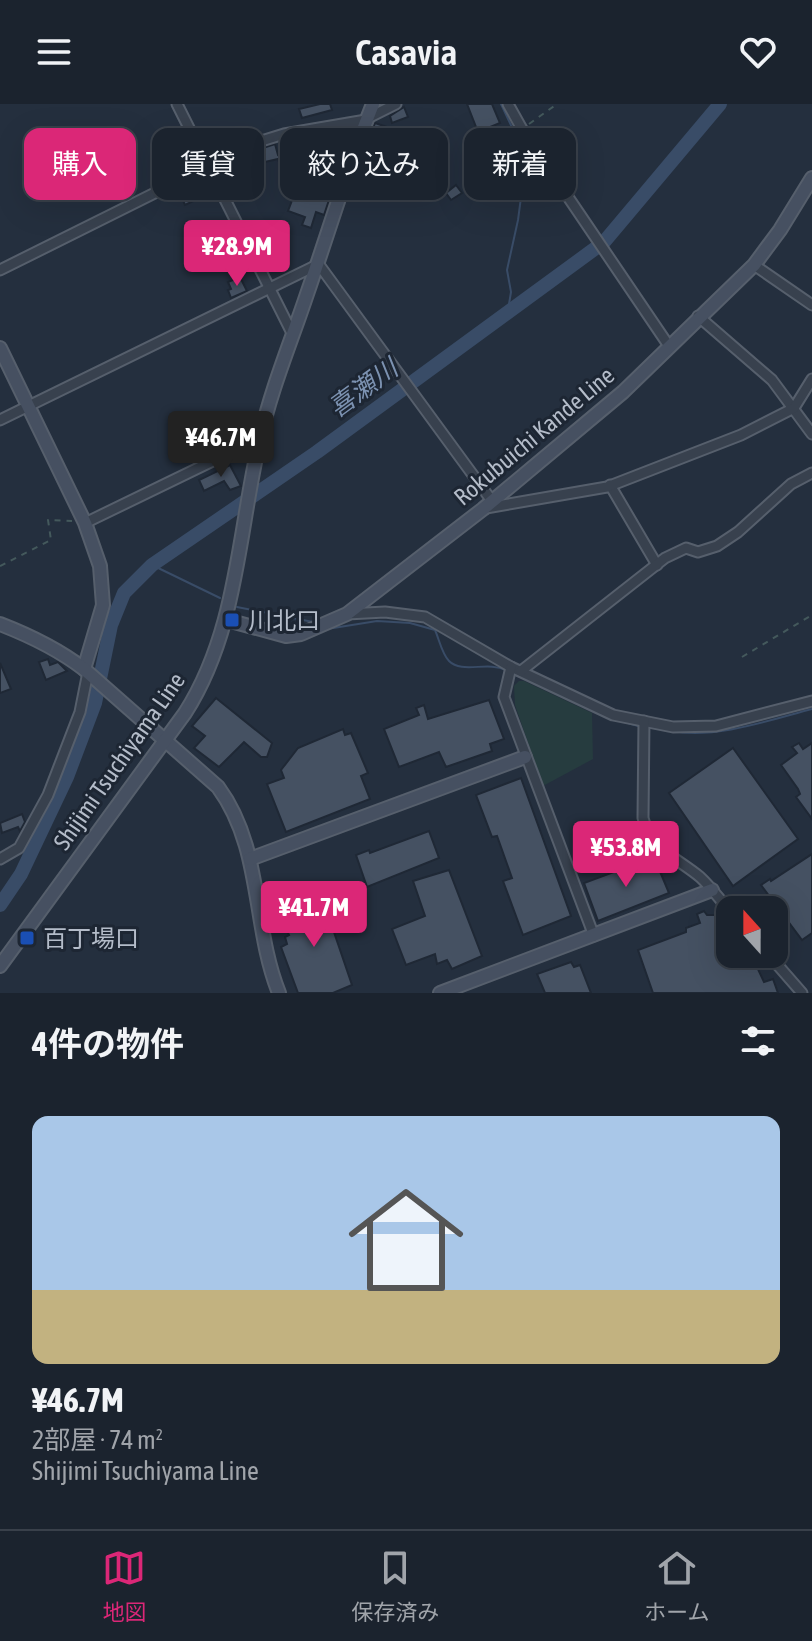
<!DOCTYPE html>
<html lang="ja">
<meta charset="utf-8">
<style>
:root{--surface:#1b232e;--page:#242b36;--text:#f1f3f6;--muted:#a0a4aa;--line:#39404a;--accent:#db2777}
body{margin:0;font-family:"Asap Condensed","Noto Sans JP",sans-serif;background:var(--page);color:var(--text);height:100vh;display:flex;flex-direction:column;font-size:30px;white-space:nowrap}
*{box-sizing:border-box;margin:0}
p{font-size:26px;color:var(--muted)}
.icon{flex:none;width:44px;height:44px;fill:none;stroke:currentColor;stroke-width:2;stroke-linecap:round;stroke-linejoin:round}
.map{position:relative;height:889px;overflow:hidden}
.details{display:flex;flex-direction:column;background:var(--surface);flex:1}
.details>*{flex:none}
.hud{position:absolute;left:24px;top:24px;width:764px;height:72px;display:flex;gap:16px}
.needle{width:52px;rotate:339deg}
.fabs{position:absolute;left:716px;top:792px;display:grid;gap:16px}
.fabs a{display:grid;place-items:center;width:72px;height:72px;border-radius:16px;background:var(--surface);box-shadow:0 8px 32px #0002,0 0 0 2px var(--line);font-size:40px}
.price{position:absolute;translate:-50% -68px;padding:0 18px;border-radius:8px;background:var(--accent);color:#fff;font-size:26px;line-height:52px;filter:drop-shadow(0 2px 4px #0008)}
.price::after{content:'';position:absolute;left:50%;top:48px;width:24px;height:18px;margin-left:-12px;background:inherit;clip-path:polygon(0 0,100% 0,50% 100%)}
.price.active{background:#222;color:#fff}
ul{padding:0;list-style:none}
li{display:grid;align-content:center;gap:16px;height:424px;padding:0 32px}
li+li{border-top:2px solid var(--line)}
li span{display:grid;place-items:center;height:248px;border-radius:16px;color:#555}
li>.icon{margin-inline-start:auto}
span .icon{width:144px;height:144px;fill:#fffc;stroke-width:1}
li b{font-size:34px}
h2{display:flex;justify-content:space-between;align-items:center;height:96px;padding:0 32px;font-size:34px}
.pill{padding:0 28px;border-radius:16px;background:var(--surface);box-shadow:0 8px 32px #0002,0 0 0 2px var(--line);font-size:28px;line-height:72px}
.pill.active{background:var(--accent);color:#fff}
header{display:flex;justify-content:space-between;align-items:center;height:104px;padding:0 32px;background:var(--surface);font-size:36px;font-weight:600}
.menu{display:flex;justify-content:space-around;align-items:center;height:112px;border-top:2px solid var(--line);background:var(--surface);font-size:22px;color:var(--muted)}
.menu a{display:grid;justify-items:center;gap:4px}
.menu .active{color:var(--accent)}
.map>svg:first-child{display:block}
.green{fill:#263c3f}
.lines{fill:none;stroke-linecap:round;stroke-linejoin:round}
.stream{stroke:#394c67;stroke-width:2}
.river{stroke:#394c67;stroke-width:14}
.building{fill:#455162;stroke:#1f2835;stroke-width:2}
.street-casing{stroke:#565f6c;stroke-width:13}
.secondary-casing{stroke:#565f6c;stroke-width:16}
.path{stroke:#44595c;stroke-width:2;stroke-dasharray:6 6;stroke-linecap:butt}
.street{stroke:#38414e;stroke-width:9}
.secondary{stroke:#465061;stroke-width:12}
.transit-dot{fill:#1a4fb4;stroke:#1d2633;stroke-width:3}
.labels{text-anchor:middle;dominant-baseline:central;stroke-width:6;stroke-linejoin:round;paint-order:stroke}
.street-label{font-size:24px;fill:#b4bcc9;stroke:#1d2633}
.poi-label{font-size:24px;fill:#b4bcc9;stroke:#1d2633;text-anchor:start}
.water-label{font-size:26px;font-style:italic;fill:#7c92b1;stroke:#1d2633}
</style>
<header><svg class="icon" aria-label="menu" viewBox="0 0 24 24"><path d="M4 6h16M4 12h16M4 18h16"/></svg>Casavia<svg class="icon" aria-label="heart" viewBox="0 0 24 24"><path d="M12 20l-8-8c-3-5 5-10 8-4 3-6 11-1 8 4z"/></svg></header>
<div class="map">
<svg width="812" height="889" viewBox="0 0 812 889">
<rect width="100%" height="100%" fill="#242f3e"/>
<polygon class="green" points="519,577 524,577 592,609 593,655 543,682 515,601 514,582"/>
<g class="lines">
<g class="stream">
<polyline points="501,0 524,49 525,63 518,116 507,166 511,188 508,206"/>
<polyline points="152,461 220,494"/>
<polyline points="237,503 313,518"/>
<path d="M327,525L377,517L410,519L435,526C439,535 442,550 449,557C462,570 487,557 506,566"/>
<polyline points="512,569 564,593"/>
<polyline points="614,615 638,622"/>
<path d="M672,627C716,635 770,616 812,605"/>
</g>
<polyline class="river" points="0,801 21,770 67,673 95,599 111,521 124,489 152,461 317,348 604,138 720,0"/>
</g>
<g class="building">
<polygon points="320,0 330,0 332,6 302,14 299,5"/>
<polygon points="467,0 492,0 500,19 478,28"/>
<polygon points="404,3 408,13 392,19 390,12"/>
<polygon points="375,19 384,22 378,24 390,30 387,36 371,30"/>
<polygon points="275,40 278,51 284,49 286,56 279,58 278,55 252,61 251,48"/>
<polygon points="296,57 312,93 316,82 326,86 323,94 329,96 324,111 316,108 311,124 302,121 305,113 288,107 299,78 290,82 284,71 290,68 287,61"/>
<polygon points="205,72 208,78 199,82 204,92 185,101 179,88 196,81 195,77"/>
<polygon points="361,73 376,77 374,88 359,84"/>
<polygon points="456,81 462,89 451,96 446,89"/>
<polygon points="240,173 247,187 231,194 228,186 231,185 228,178"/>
<polygon points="230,361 241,382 230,386 224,377 204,387 199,376"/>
<polygon points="48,555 50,561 58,558 67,567 46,576 39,558"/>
<polygon points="0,559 11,585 0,589"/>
<polygon points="216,594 272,639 267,653 261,653 244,638 219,663 194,644 205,632 192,622"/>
<polygon points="489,596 504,635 490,640 492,647 446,663 439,648 399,663 384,625 419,611 416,604 424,601 428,615"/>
<polygon points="343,625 345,631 351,629 368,669 361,672 370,695 286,728 267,680 284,674 281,666 298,644"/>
<polygon points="799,639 803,645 812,639 812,715 796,693 800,690 798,685 781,661 797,649 792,643"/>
<polygon points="733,644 798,735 733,782 669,689"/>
<polygon points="521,674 571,812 523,831 503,777 512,774 497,732 492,733 476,691"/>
<polygon points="22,710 25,718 20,727 18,723 2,729 0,719"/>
<polygon points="429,727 439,754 367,783 356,751 369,746 370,749"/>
<polygon points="812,750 812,829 802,836 761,781 770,775 771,777"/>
<polygon points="654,753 669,789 598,817 584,779"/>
<polygon points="449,766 482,852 452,865 447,856 437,860 435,850 406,861 392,825 425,812 413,777"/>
<polygon points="321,790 352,881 333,889 298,889 281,843 287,840 285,833 289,831 283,819 289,818 284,804"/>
<polygon points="704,807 707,811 716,811 718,817 721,816 730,840 730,850 751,850 764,878 773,875 778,889 653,889 638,846 686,828 686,824 700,819 697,810"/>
<polygon points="571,858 574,863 580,861 591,889 545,889 537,870"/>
</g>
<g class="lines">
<g class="street-casing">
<g id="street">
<polyline points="177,0 293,231"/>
<polyline points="508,0 522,25 669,242"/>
<polyline points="368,14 396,0"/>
<polyline points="317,158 492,397"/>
<polyline points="754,161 812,201"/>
<polyline points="0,166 209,62 242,43 284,30 366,16"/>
<polyline points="698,212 772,276 812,330"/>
<polyline points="0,316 317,161"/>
<polyline points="610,381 657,461"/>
<polyline points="486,404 607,383 741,331 794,304 812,275"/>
<polyline points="85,419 260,334"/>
<polyline points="347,510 385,508 425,513 511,563 613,611 673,623 716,622 812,597"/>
<polyline points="511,563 504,593 594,832"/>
<polyline points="521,567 665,454 686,444 698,448 717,442 738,428 791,380 812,369"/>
<path d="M644,617L643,714C651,745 677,754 700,773C711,783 720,796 730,807"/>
<polyline points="0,755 19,744 48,691 80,608 88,568"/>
<polyline points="768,850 802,889"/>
</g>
</g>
<g class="secondary-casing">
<g id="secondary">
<polyline points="0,244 85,419 100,462 103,501 84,565"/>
<polyline points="227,516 286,532 301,530 347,510 483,405 623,288 754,161 780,126 812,74"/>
<path d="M0,520C31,532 58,545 84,565L218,683C263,744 252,822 279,889"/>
<polyline points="250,755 525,653"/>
<path d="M0,862L185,609C238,526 238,428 260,335C271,285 291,238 307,190C329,127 348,62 373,0"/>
<polyline points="440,889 712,786"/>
</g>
</g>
<g class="path">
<polyline points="529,20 557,0"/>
<polyline points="0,462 51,436 48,416 72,417"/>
<polyline points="742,553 812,511"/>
</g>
<use href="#street" class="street"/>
<use href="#secondary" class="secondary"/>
</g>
<g class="transit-dot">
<rect x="224" y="508" width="16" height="16" rx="4"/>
<rect x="19" y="826" width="16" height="16" rx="4"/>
</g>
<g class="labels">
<g class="street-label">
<text transform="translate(534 332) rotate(-40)">Rokubuichi Kande Line</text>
<text transform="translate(119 657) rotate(-55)">Shijimi Tsuchiyama Line</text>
</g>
<g class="poi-label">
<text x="248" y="516">川北口</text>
<text x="43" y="834">百丁場口</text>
</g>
<g class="water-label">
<text transform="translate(363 284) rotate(-36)">喜瀬川</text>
</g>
</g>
</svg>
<div class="fabs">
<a><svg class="needle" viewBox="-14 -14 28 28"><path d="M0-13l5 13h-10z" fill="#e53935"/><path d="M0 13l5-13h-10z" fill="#a0a4aa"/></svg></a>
</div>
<b class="price" style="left:237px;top:184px">¥28.9M</b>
<b class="price active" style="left:221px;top:375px">¥46.7M</b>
<b class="price" style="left:626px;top:785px">¥53.8M</b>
<b class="price" style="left:314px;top:845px">¥41.7M</b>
<div class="hud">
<a class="pill active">購入</a>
<a class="pill">賃貸</a>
<a class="pill">絞り込み</a>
<a class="pill">新着</a>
</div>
</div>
<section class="details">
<h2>4件の物件<svg class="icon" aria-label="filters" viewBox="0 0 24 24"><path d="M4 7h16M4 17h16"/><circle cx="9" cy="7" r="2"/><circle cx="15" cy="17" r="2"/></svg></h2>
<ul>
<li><span style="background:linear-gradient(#a9c7e8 70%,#c2b280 0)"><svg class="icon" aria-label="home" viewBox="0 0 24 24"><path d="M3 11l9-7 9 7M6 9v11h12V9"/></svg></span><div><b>¥46.7M</b><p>2部屋 · 74 m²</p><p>Shijimi Tsuchiyama Line</p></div></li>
</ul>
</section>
<nav class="menu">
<a class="active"><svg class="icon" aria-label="map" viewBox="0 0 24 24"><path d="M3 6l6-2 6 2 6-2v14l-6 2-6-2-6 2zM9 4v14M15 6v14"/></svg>地図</a>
<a><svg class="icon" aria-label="saved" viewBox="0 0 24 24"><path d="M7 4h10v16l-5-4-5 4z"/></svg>保存済み</a>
<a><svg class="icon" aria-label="home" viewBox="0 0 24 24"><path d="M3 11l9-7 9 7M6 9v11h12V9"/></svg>ホーム</a>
</nav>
